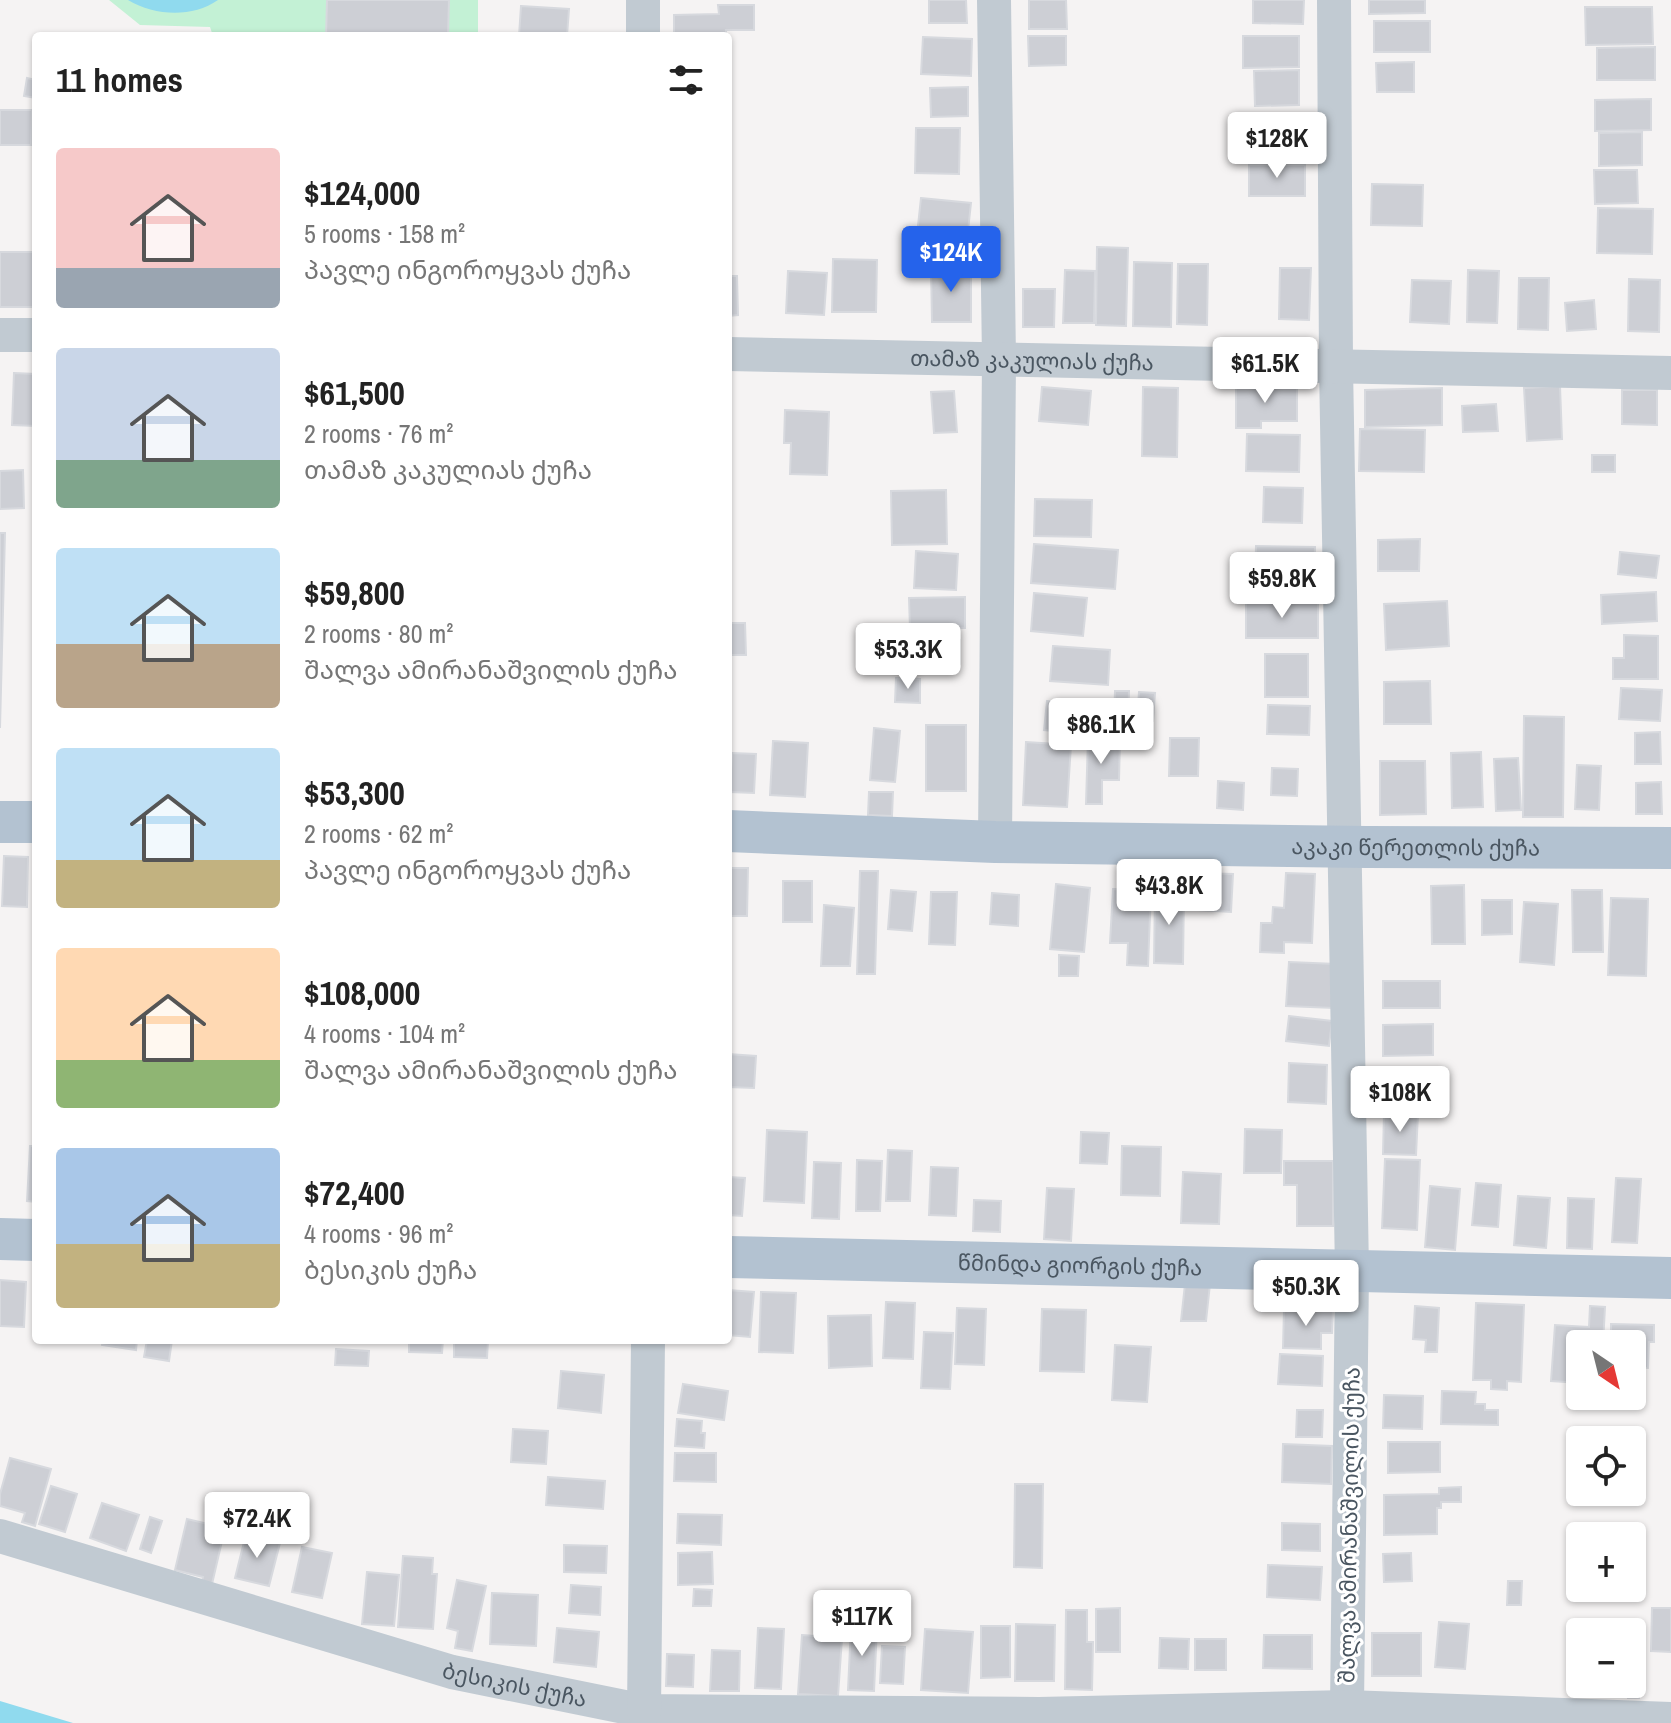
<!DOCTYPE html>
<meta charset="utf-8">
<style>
:root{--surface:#fff;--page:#f6f6f6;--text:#222;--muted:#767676;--accent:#2563eb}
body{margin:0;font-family:"Archivo Narrow","Noto Sans Georgian",sans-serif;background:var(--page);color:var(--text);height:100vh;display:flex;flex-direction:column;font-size:30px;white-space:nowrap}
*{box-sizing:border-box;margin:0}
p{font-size:26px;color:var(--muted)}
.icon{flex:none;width:44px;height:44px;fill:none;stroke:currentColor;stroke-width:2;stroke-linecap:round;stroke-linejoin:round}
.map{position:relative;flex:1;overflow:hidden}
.drawer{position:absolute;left:32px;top:32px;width:700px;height:1312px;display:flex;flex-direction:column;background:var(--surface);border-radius:8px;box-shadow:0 2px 6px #0004}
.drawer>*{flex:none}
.needle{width:52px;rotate:145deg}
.controls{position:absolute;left:1566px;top:1330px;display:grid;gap:16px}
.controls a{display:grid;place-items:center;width:80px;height:80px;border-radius:8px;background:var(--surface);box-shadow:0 2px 6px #0004;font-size:40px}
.price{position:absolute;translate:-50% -68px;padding:0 18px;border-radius:8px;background:#fff;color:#222;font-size:26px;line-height:52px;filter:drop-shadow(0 2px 4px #0008)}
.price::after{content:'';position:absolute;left:50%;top:48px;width:24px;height:18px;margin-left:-12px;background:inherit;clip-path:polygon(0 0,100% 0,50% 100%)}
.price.selected{background:var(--accent);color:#fff}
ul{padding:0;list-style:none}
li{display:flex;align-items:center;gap:24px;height:200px;padding:0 24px}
li span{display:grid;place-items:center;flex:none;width:224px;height:160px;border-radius:8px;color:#555}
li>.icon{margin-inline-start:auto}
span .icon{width:96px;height:96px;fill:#fffc;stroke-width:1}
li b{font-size:34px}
h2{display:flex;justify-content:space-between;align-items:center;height:96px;padding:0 24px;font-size:34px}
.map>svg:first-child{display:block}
.green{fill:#c3f1d5}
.water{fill:#90daee}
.building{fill:#cdcfd5;stroke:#d7d9de;stroke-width:2}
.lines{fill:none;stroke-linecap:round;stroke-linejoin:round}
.minor{stroke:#c1cad2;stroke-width:34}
.major{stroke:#b3c2d1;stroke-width:42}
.labels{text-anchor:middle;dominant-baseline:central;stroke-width:6;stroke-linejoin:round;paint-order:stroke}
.street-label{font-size:22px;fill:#4a5661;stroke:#fff}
</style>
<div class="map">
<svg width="1671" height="1723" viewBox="0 0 1671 1723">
<rect width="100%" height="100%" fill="#f5f3f3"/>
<polygon class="green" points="109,0 478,0 478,36 213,36 210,27 140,25"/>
<g class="water">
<path d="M128,0H218C192,18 155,16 128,0Z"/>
<polygon points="0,1701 73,1723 0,1723"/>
</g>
<g class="building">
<polygon points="327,0 449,0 448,36 326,36"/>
<polygon points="929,0 966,0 967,23 929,23"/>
<polygon points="1029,0 1066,0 1067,29 1029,29"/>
<polygon points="1253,0 1304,0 1303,24 1253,23"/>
<polygon points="1369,0 1425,0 1425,13 1369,14"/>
<polygon points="718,5 754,5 754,30 726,30 726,36 674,36 674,15 719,14"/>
<polygon points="521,6 569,9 567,36 519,36"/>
<polygon points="1585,7 1652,7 1653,44 1586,45"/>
<rect x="1374" y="21" width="56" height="31"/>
<polygon points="1028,36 1066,36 1066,65 1029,66"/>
<polygon points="1243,36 1299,36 1299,67 1243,68"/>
<polygon points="923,37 972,39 971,76 921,74"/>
<polygon points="1655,47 1655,80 1597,80 1597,48"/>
<polygon points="1414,62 1414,92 1377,92 1376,63"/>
<polygon points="1299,70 1299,105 1255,106 1254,71"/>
<polygon points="27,78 36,80 36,98 24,96"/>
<polygon points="968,87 968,116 931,117 930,88"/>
<polygon points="1651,99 1651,130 1595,131 1595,100"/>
<polygon points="0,110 32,110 31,145 0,145"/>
<polygon points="1308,119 1309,155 1244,156 1244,120"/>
<polygon points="916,128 960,128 959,174 915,173"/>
<polygon points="1642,132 1642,165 1599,166 1599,133"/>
<rect x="1249" y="165" width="56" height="31"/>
<polygon points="1594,170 1637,170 1638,203 1595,204"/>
<polygon points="1372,184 1423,185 1422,226 1371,225"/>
<polygon points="921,198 971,203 966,249 916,244"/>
<polygon points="1598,208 1653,209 1652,254 1597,253"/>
<polygon points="1097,247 1128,248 1126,326 1096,325"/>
<rect x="0" y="252" width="34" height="55"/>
<polygon points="833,259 877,260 876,312 832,312"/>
<polygon points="1134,262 1172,263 1171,327 1133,326"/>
<polygon points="1178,264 1208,264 1207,325 1177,324"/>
<polygon points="971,266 971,322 932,322 931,267"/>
<polygon points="1280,268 1311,268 1309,320 1279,319"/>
<polygon points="1065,270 1095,271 1094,323 1063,323"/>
<polygon points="1468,270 1499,271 1497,323 1467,322"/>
<polygon points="788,271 827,273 824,315 786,313"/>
<polygon points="728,276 737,276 738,315 728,316"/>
<polygon points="1519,278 1549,278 1548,330 1518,329"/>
<polygon points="1629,279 1660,280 1659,332 1628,331"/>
<polygon points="1412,280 1451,281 1449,324 1410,322"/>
<polygon points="1023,289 1055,289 1054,327 1023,327"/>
<polygon points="1594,300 1596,329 1567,331 1565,303"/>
<polygon points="14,373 36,374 36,426 12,425"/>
<polygon points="1236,385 1297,386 1297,421 1261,421 1261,428 1236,428"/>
<polygon points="1560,386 1562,439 1527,441 1524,388"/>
<polygon points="1042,387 1091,391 1088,425 1039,421"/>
<polygon points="1143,387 1178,388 1177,457 1142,456"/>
<polygon points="1442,388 1442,425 1365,427 1365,390"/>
<polygon points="1622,390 1657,390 1657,425 1622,424"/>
<polygon points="954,391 957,432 934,433 931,392"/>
<polygon points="1496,404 1498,431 1463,432 1462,406"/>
<polygon points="785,410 829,412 827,475 790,474 791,443 784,443"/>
<polygon points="1360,429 1425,430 1424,472 1359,471"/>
<polygon points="1247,434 1300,435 1299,472 1246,471"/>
<rect x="1592" y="455" width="23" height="17"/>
<polygon points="23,470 24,508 0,509 0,471"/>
<polygon points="1264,487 1303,488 1302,523 1263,522"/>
<polygon points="946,490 947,544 892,545 891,491"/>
<polygon points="1035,499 1092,500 1091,537 1034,536"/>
<polygon points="0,533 5,533 0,728"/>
<polygon points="1420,539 1419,571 1378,571 1378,540"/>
<polygon points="1034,544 1118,550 1115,589 1031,583"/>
<polygon points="1256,546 1315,547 1314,587 1255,586"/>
<polygon points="916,551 958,554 956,590 914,588"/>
<polygon points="1620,552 1659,556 1656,578 1618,574"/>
<polygon points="1656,592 1657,621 1602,624 1601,595"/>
<polygon points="1034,593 1087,598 1083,636 1031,631"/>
<polygon points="965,597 965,628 910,629 909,598"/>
<polygon points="1447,601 1449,646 1386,650 1384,604"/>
<rect x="1246" y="602" width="72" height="36"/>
<polygon points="728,623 745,623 746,655 728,655"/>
<polygon points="1624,635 1658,636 1658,679 1613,679 1613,658 1624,658"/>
<polygon points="936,640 960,640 960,664 935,663"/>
<polygon points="1053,646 1110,650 1108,685 1050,681"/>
<rect x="1265" y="654" width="43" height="43"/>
<polygon points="896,678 920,679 920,703 895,702"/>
<polygon points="1430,681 1431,724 1384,724 1384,682"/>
<polygon points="1621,688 1662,690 1660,721 1619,719"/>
<polygon points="1115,691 1129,691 1128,719 1114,719"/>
<polygon points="1139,692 1155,693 1153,721 1137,720"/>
<polygon points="1047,701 1079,705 1076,733 1044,730"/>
<polygon points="1268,705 1310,706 1309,735 1267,734"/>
<polygon points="1524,716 1564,717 1563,817 1523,817"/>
<rect x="926" y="725" width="40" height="66"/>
<polygon points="874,728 900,731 895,782 870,780"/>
<polygon points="1660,732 1661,764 1635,764 1635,733"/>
<polygon points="1088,738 1120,739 1119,780 1102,780 1102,804 1086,804"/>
<polygon points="1170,738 1199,738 1198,776 1169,776"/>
<polygon points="773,741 808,743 805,797 770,795"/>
<polygon points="1026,742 1071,745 1067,807 1023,805"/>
<polygon points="1481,752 1483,807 1452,808 1451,753"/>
<polygon points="732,753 756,754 754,793 730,792"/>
<polygon points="1518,758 1521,810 1496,811 1494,759"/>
<polygon points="1380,761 1425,761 1426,814 1380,815"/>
<polygon points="1577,765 1601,766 1599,810 1575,809"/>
<polygon points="1272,768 1298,769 1297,796 1271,795"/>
<polygon points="1218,781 1244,783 1243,810 1217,808"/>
<polygon points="1661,782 1662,814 1636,814 1636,783"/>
<polygon points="869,792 893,792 892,816 868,815"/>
<polygon points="4,856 28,857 27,907 2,906"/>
<polygon points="728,868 748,868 747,916 728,916"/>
<polygon points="860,871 878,871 875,974 857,974"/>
<polygon points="1200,873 1233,874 1231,912 1198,910"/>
<polygon points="1286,873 1315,874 1312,943 1284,942 1284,953 1260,952 1261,923 1272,923 1273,907 1284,908"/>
<rect x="783" y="881" width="29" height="41"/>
<polygon points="1056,884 1090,888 1084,952 1050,949"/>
<polygon points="1464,885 1465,944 1432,944 1431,886"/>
<polygon points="1113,889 1151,890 1148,966 1127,965 1128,943 1110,943"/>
<polygon points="891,890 916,892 912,931 888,929"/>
<polygon points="1155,890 1184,891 1183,964 1154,963"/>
<polygon points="1572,890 1602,890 1603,952 1573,952"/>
<polygon points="931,892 957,892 955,945 929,944"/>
<polygon points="992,893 1019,895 1018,926 990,924"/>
<polygon points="1611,898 1648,899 1646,976 1608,975"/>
<polygon points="1482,900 1512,900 1512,934 1482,935"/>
<polygon points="1524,902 1558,904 1554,965 1520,962"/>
<polygon points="824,905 854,908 850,966 821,966"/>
<polygon points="1059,955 1079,956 1078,976 1059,976"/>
<polygon points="1289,962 1336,964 1334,1008 1286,1006"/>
<rect x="1383" y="981" width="57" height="27"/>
<polygon points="1289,1016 1332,1021 1329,1046 1286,1041"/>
<polygon points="1433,1024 1433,1055 1383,1056 1383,1025"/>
<polygon points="728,1054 756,1056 754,1088 728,1087"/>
<polygon points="1289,1063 1327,1065 1326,1104 1288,1102"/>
<polygon points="1384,1113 1418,1114 1416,1155 1383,1154"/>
<polygon points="1245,1129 1282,1130 1281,1173 1244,1173"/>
<polygon points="767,1130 807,1132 804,1203 764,1201"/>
<polygon points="1081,1132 1109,1133 1107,1164 1080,1163"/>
<polygon points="30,1146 36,1146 36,1202 27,1201"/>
<polygon points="1122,1146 1161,1147 1160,1196 1121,1195"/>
<polygon points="888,1150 912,1151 910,1201 886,1201"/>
<polygon points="1385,1159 1420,1160 1417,1230 1382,1228"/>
<polygon points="857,1160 882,1161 880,1211 856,1211"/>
<polygon points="1284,1161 1333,1161 1333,1226 1297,1226 1297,1185 1284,1185"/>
<polygon points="814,1162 841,1163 839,1219 812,1218"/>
<polygon points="931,1167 958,1168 956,1216 929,1215"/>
<polygon points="1183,1172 1221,1174 1219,1224 1181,1223"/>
<polygon points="728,1177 745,1178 742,1216 728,1215"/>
<polygon points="1616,1178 1641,1179 1637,1243 1612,1242"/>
<polygon points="1476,1183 1501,1185 1498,1227 1472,1225"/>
<polygon points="1430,1186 1460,1189 1455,1250 1425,1247"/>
<polygon points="1047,1188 1074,1189 1071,1241 1044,1239"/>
<polygon points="1518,1196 1550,1198 1546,1248 1514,1245"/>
<polygon points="1568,1198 1594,1199 1592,1249 1567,1248"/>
<polygon points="974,1200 1001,1201 1000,1232 973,1231"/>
<polygon points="0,1280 26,1282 24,1327 0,1326"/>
<polygon points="1185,1284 1210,1284 1206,1321 1181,1321"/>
<polygon points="728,1290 754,1292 750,1337 728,1335"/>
<polygon points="761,1292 796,1293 793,1353 759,1352"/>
<polygon points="886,1302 915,1303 913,1359 883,1358"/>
<polygon points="1476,1303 1524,1305 1521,1382 1507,1381 1507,1390 1491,1389 1491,1380 1473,1380"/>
<polygon points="1415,1306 1439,1308 1437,1352 1425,1352 1426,1340 1413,1339"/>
<polygon points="1590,1306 1605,1307 1603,1344 1580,1344 1580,1383 1551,1381 1555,1325 1589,1327"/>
<polygon points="957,1308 986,1309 984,1365 955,1364"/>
<polygon points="1042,1309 1086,1310 1084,1372 1040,1371"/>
<polygon points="1284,1309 1333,1310 1332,1333 1321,1333 1321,1349 1283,1348"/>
<polygon points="871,1315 872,1366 829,1368 828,1316"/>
<polygon points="1611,1324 1654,1325 1654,1342 1649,1342 1648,1368 1632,1367 1632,1344 1611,1344"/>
<polygon points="924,1332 953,1333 950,1389 921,1388"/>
<polygon points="103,1340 137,1340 136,1350 102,1345"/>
<polygon points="147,1340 172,1340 169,1361 144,1357"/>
<polygon points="409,1340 443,1340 442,1353 409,1352"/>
<polygon points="454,1340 488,1340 487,1358 454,1357"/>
<polygon points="1115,1345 1151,1347 1147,1402 1112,1400"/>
<polygon points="336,1349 369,1351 368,1366 335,1365"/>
<polygon points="1280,1354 1323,1356 1322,1386 1278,1384"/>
<polygon points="561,1371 604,1375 601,1413 558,1408"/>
<polygon points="683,1384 728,1391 724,1420 678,1413"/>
<polygon points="1442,1391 1476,1392 1475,1404 1485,1404 1485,1410 1498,1410 1498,1425 1441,1424"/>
<polygon points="1384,1395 1423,1396 1422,1429 1383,1428"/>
<polygon points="1297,1410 1323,1410 1322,1437 1296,1437"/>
<polygon points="677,1419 702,1421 701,1433 705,1433 704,1448 675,1446"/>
<polygon points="513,1429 548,1431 546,1464 511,1462"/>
<polygon points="1388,1442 1440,1442 1440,1472 1388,1473"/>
<polygon points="1283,1444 1332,1446 1331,1484 1282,1482"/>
<polygon points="675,1453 716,1453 716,1482 674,1481"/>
<polygon points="10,1458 51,1469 35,1526 22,1522 25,1513 0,1506 0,1494"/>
<polygon points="548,1477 605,1481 603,1509 546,1505"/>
<polygon points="1015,1484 1043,1484 1042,1568 1014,1567"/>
<polygon points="51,1486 77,1494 65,1532 39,1524"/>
<polygon points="1461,1487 1461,1502 1441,1502 1441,1508 1437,1508 1437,1534 1384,1535 1384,1495 1439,1494 1439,1488"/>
<polygon points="102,1503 139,1515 126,1551 90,1538"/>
<polygon points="678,1514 722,1515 721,1545 677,1543"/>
<polygon points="150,1517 162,1521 151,1553 140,1549"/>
<polygon points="187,1519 225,1528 212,1584 202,1582 203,1577 175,1570"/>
<polygon points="1282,1523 1320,1524 1320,1551 1282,1550"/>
<polygon points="246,1534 280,1543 269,1586 235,1578"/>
<polygon points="564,1545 607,1546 606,1573 564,1572"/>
<polygon points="302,1547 332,1553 322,1598 292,1592"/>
<polygon points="712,1552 713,1584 678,1585 678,1553"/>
<polygon points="1411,1553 1412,1581 1384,1582 1383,1554"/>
<polygon points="403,1556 433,1558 432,1574 437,1574 433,1629 398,1627"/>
<polygon points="1268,1565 1322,1567 1320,1600 1267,1597"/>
<polygon points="367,1572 399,1575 394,1626 362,1624"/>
<polygon points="457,1580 486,1586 472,1651 455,1648 458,1631 447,1628"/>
<polygon points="1508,1581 1522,1581 1521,1605 1507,1605"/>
<polygon points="571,1585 601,1587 600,1615 569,1613"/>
<polygon points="694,1589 712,1590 711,1606 693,1606"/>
<polygon points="492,1593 538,1595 536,1646 490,1644"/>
<polygon points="1120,1608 1120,1652 1096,1652 1096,1609"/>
<polygon points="1652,1608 1671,1608 1671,1652 1651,1651"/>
<polygon points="1066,1610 1087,1610 1087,1642 1093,1642 1092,1690 1065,1689"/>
<polygon points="1439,1622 1469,1624 1465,1669 1435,1667"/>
<polygon points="1016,1624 1055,1625 1054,1681 1015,1681"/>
<polygon points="851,1626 877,1627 874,1691 848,1690"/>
<polygon points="981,1626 1010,1626 1010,1677 981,1678"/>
<polygon points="557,1628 599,1632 596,1667 554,1662"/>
<polygon points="758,1628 784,1629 781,1689 755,1688"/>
<polygon points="925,1629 973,1632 968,1693 921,1690"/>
<rect x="1372" y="1633" width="49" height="43"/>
<polygon points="802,1635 842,1638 838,1696 798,1694"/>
<polygon points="1264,1635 1312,1635 1312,1669 1263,1668"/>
<polygon points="1160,1638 1189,1639 1188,1669 1159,1668"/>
<rect x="1195" y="1639" width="31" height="31"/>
<polygon points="882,1646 905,1647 903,1684 880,1683"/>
<polygon points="712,1650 740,1651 739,1691 710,1691"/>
<polygon points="667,1654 694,1655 693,1687 666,1686"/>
<polygon points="1632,1673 1640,1673 1639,1698 1628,1698 1628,1684 1632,1684"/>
</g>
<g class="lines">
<g class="minor">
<polyline points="994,0 999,360 995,842"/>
<polyline points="1334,0 1336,366 1352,1271 1347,1707"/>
<polyline points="643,36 643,0"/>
<polyline points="0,335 36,335"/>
<path id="s1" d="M728,354L1671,373"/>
<path id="s2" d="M0,1536L452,1672L644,1711L1039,1714L1347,1707L1671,1719"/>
<polyline points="644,1711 648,1340"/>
</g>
<g class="major">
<polyline points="0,822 36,822"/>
<path id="s3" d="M728,831L995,842L1366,847L1671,848"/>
<polyline points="0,1239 36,1240"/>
<path id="s4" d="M728,1257L1671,1278"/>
</g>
</g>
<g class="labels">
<g class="street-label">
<text stroke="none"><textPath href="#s1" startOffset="304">თამაზ კაკულიას ქუჩა</textPath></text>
<text stroke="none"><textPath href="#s3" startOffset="688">აკაკი წერეთლის ქუჩა</textPath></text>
<text stroke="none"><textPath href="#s4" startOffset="352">წმინდა გიორგის ქუჩა</textPath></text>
<text transform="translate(1349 1525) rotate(-89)">შალვა ამირანაშვილის ქუჩა</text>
<text stroke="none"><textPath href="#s2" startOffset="536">ბესიკის ქუჩა</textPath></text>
</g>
</g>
</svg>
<div class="controls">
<a><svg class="needle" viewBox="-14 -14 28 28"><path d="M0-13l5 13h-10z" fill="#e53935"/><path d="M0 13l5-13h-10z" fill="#767676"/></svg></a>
<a><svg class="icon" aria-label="locate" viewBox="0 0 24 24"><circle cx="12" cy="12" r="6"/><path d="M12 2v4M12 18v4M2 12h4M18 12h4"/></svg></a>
<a>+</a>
<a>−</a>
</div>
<b class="price" style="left:1277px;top:180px">$128K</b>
<b class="price selected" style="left:951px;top:294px">$124K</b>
<b class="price" style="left:1265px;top:405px">$61.5K</b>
<b class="price" style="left:1282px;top:620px">$59.8K</b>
<b class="price" style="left:908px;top:691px">$53.3K</b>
<b class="price" style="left:1101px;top:766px">$86.1K</b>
<b class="price" style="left:1169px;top:927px">$43.8K</b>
<b class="price" style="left:1400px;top:1134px">$108K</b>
<b class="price" style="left:1306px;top:1328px">$50.3K</b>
<b class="price" style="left:257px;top:1560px">$72.4K</b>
<b class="price" style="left:862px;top:1658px">$117K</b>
<section class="drawer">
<h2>11 homes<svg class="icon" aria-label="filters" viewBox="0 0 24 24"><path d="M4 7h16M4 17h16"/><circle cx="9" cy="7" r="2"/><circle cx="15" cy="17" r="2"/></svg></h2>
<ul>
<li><span style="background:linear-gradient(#f6c9c9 75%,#9aa5b1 0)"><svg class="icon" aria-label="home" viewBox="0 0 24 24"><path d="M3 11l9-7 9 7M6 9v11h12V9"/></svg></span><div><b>$124,000</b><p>5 rooms · 158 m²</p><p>პავლე ინგოროყვას ქუჩა</p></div></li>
<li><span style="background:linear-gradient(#c9d6e8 70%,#7fa58c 0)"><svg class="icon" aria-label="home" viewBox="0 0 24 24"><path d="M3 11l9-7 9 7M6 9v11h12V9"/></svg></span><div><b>$61,500</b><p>2 rooms · 76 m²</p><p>თამაზ კაკულიას ქუჩა</p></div></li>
<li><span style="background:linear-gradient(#bfe0f5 60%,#b9a48a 0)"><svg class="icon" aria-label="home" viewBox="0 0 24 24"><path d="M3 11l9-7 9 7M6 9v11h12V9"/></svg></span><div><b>$59,800</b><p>2 rooms · 80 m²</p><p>შალვა ამირანაშვილის ქუჩა</p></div></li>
<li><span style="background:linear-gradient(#bfe0f5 70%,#c2b280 0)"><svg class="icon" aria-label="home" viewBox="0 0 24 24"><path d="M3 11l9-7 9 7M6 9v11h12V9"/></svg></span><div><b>$53,300</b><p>2 rooms · 62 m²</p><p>პავლე ინგოროყვას ქუჩა</p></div></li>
<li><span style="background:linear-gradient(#ffd9b3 70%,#8fb573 0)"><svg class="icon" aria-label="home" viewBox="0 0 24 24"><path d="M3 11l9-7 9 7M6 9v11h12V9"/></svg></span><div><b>$108,000</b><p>4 rooms · 104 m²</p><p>შალვა ამირანაშვილის ქუჩა</p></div></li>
<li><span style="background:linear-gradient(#a9c7e8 60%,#c2b280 0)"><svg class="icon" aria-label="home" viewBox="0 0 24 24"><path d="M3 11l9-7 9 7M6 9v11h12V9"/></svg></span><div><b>$72,400</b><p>4 rooms · 96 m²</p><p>ბესიკის ქუჩა</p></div></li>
</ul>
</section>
</div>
